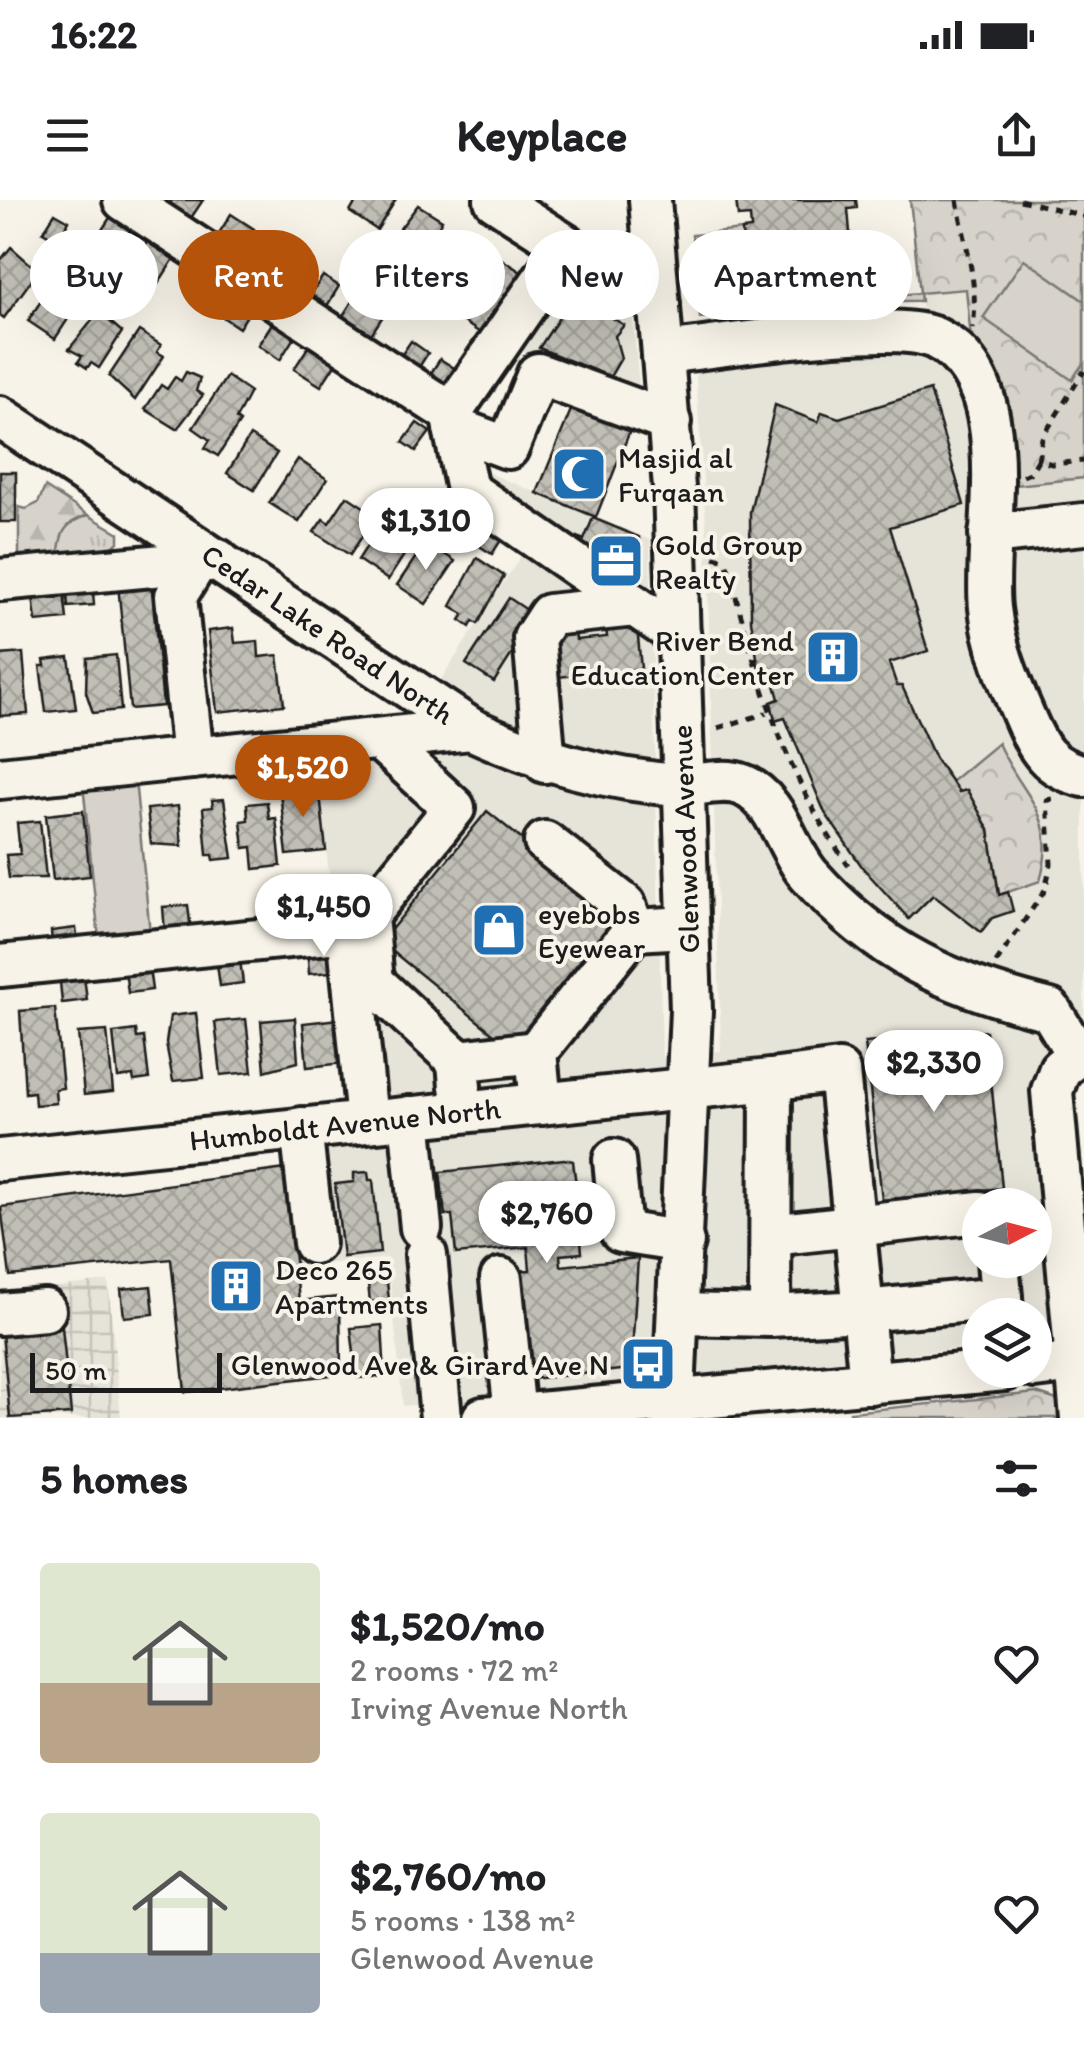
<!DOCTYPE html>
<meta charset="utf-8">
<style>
:root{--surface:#fff;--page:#f2f2f2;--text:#202124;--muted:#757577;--accent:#b45309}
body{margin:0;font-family:Itim,sans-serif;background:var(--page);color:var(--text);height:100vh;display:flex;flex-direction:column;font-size:38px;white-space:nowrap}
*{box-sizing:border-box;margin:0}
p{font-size:32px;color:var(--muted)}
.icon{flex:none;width:55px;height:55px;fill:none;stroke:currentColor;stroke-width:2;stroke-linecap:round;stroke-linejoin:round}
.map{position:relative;height:1218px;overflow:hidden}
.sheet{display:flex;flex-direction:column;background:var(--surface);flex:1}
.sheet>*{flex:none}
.guide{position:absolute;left:30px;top:30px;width:1025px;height:90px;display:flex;gap:20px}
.needle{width:65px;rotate:84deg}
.buttons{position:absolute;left:962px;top:988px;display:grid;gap:20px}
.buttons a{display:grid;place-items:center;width:90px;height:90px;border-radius:50%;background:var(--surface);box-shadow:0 10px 40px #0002;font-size:50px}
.scale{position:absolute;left:30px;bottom:25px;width:192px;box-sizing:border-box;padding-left:10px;border:5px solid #1c1c1c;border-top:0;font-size:28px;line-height:35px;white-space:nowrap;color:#1c1c1c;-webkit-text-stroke:8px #f7f3e8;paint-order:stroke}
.price{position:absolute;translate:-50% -85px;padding:0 22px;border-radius:35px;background:#fff;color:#222;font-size:32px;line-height:65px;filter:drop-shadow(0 2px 5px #0008)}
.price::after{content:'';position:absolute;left:50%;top:60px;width:30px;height:22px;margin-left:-15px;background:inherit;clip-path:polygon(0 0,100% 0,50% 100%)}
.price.on{background:var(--accent);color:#fff}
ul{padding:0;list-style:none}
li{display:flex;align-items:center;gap:30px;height:250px;padding:0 40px}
li span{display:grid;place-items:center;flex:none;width:280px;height:200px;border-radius:10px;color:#555}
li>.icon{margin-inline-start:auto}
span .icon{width:120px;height:120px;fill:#fffc;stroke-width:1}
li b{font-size:42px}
h2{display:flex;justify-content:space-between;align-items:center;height:120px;padding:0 40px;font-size:42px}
.tag{padding:0 35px;border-radius:45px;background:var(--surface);box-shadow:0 10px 40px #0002;font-size:35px;line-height:90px}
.tag.on{background:var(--accent);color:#fff}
.status{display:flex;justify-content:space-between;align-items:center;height:70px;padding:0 50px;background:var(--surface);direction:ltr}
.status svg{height:28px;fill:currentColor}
header{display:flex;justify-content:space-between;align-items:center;height:130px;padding:0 40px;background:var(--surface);font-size:45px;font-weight:700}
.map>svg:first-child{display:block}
.built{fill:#e6e3d9;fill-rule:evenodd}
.industrial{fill:url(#industrial-grid)}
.grass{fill:url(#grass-tufts);stroke:#7a7874;stroke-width:2.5}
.forest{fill:url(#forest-firs);stroke:#7a7874;stroke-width:2.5}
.park{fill:url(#park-crowns);stroke:#7a7874;stroke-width:2.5}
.garden{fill:#d7d3cb;stroke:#7a7874;stroke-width:2.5}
.building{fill:url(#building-cross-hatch);stroke:#1c1c1c;stroke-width:2.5}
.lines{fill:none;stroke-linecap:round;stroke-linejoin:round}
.minor-casing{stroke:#1c1c1c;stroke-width:48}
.path{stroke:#1c1c1c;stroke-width:5;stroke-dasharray:8 8;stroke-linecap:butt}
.minor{stroke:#f7f3e8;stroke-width:40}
.tree{fill:#9d9b95}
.labels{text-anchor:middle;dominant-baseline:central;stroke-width:8;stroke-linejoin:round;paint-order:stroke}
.poi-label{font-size:30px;fill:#1c1c1c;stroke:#f7f3e8;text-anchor:start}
.street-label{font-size:30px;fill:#1c1c1c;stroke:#f7f3e8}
</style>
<div class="status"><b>16:22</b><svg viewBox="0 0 49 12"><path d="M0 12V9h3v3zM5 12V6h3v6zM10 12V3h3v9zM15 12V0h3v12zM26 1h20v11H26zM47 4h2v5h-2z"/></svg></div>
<header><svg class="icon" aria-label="menu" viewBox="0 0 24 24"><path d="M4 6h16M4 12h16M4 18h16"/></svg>Keyplace<svg class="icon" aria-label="share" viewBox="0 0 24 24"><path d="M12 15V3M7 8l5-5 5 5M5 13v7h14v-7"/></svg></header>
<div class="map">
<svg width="1084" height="1218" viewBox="0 0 1084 1218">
<defs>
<pattern id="industrial-grid" width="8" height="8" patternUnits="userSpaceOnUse" patternTransform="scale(2.5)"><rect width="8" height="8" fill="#e6e3d9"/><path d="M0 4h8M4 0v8" fill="none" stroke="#c5c2ba"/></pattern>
<pattern id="grass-tufts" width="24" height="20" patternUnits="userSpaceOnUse" patternTransform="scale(2.5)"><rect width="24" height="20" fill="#d7d3cb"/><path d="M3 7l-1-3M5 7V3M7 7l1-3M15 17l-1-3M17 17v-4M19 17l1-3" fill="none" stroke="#b8b5ae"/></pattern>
<pattern id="forest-firs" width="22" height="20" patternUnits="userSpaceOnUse" patternTransform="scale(2.5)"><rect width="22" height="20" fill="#d7d3cb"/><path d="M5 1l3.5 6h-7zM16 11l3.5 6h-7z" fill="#b8b5ae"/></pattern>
<pattern id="park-crowns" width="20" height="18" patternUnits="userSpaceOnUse" patternTransform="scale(2.5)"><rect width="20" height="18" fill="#d7d3cb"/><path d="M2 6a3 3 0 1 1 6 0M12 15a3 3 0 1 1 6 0" fill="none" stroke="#b8b5ae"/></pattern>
<pattern id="building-cross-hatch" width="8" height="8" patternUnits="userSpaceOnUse" patternTransform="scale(2.5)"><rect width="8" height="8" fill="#c0beb5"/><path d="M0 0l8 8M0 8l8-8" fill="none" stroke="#a4a39b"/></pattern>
</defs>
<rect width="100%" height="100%" fill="#f7f3e8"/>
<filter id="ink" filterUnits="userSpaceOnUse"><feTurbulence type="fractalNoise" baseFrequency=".01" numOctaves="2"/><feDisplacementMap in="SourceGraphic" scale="20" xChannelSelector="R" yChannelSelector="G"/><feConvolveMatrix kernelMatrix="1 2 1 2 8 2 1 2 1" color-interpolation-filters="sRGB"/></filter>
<g filter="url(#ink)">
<g class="built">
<polygon points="561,63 632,112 640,196 506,145"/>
<path d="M966,88L986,288L1084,278V822L1049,842L1034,879L1053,1129L1035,1140V1115H980V1146L403,1206L388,1058L295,1067L284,950L378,940L333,715L317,558L396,549L539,328L470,265L650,340L662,857L721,851L706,324L694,150L923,125L920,93ZM980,1005H1035V1060H980Z"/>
</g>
<polygon class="industrial" points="108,1081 121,1218 0,1218 0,1093"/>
<g class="grass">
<polygon points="742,30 747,78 853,68 857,98 920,93 921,101 870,101 700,118 692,35"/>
<polygon points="88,315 119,333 119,341 104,356 58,359 60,333 74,320"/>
</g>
<path class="forest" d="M45,287L88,315C63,323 60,334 58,359L19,371V307L26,309L38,303Z"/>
<g class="park">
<polygon points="910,0 1084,0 1084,278 986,288 966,89 920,93"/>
<path d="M998,543C1022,598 1060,613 1040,681L999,695L989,630L967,590L959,592L951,582Z"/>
<polygon points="1036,1193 1057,1200 1063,1218 851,1218 850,1212"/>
</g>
<g class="garden">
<polygon points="1024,59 1084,101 1084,162 1072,180 983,118"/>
<polygon points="135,579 151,744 100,749 83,584"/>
</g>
<g class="building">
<polygon points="172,0 203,0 189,21 168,7"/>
<polygon points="357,0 393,0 395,1 377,30 350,12"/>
<polygon points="736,0 856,0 857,8 848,9 853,68 746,78 742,30 751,29 750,16 738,17"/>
<polygon points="418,5 442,20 421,58 417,56 406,74 392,60 401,45 392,39"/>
<polygon points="55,13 69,21 57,40 43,32"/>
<polygon points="113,13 133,26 120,46 100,33"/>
<polygon points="231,14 254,29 239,53 216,38"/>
<polygon points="150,37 177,54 158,84 132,67"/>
<polygon points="465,39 485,51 453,105 429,87"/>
<polygon points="272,43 300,60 286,82 259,65"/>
<polygon points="11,47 38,71 4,118 0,115 0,61"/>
<polygon points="497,56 533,80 492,141 455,116"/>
<polygon points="196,67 216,79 204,99 184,87"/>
<polygon points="323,76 339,86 327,106 310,95"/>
<polygon points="55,79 83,96 55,139 28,121"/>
<polygon points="578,89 605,106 601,111 624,125 615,136 621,158 610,177 539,148"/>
<polygon points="355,97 383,116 370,136 342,117"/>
<polygon points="236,99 251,109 239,128 224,118"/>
<polygon points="99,112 122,132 99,168 91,163 87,168 78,162 82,156 69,149"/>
<polygon points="273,122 295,136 280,160 258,145"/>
<polygon points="139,131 161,145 157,152 164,156 135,200 109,176"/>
<polygon points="411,141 428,153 414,175 396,163"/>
<polygon points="310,144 336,163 321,186 294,169"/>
<polygon points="440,159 462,173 448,195 426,181"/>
<polygon points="186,172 200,178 196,191 203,195 177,229 145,209 161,185 167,189 175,177 181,181"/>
<polygon points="227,176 250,192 236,219 240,222 218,256 205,248 210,240 193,228"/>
<polygon points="930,190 964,305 890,327 928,451 889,463 897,486 902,486 935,558 959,592 967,590 989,630 999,695 1008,692 1013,711 992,718 981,732 933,695 909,719 863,668 825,613 785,518 775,521 771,502 779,499 770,467 759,470 751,420 750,312 775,205 818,222 822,212 839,218"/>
<polygon points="575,200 633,223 596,317 537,293"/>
<polygon points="417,223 430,232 416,251 403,242"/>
<polygon points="250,236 277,253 254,290 227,273"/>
<polygon points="298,259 327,279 299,322 269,303"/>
<rect x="0" y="272" width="16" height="50"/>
<polygon points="347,296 376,315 350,355 314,332 323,319 329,323"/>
<polygon points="454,298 474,311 462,328 443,315"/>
<polygon points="387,315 417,335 388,380 358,360"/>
<polygon points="593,318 639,337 641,374 634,390 573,349 578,337 584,340"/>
<polygon points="489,320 507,331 492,354 475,343"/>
<polygon points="426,342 455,361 426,404 397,385"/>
<polygon points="477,358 504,376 478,424 473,421 470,427 460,420 464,414 451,406"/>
<polygon points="92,378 94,405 68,407 66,380"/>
<polygon points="151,381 163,506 130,509 118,384"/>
<polygon points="64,393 67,419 36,422 33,396"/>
<polygon points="509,398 536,416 494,482 466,464"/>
<polygon points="636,415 641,469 558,477 557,432 575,430 576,440 607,437 605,418"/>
<polygon points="233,428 235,443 258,441 259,457 278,455 284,505 217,512 208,431"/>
<polygon points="23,453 28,514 0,516 0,455"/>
<polygon points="116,455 121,510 93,513 86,492 87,458"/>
<polygon points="69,457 76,509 46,512 40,466 45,466 44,460"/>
<polygon points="319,584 326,651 287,655 280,592 288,591 288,587"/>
<polygon points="224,599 233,658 214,660 213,655 207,655 203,608 213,607 212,600"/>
<polygon points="267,602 269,619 276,618 281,666 254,669 252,647 244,648 241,621 248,620 247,604"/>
<polygon points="178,606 182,646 151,644 147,609"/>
<polygon points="83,611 90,676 53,680 46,615"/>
<polygon points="487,611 617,717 511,848 381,742"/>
<polygon points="40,621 46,678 9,678 6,655 20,654 17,623"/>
<polygon points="188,705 191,731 165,733 163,707"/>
<polygon points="76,728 79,751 53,754 51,731"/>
<polygon points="338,744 341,771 309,774 307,747"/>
<polygon points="240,760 243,783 220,786 217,764"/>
<polygon points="83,768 87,800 62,803 59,771"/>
<polygon points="149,768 152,790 128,793 125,770"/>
<polygon points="55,808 63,888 55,889 56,903 35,905 34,892 25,893 20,811"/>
<polygon points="196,813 204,878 173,881 166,843 170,816"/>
<polygon points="295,818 298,862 265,871 261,821"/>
<polygon points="246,819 252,872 221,875 215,822"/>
<polygon points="340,819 345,863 307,867 303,823"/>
<polygon points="136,830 137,838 144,837 149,879 134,881 133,876 118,878 113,833"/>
<polygon points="107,831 113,892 84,895 78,833"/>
<polygon points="986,831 1002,988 882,1000 865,843"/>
<polygon points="564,959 573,961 577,993 568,994 573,1041 581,1040 582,1053 560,1055 561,1066 638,1058 631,1169 531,1179 512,1071 530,1070 528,1047 456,1054 452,1015 445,1015 440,972"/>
<polygon points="286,969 299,1101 340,1097 341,1174 185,1192 171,1059 10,1076 1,1007"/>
<polygon points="368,972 369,980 373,980 380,1053 343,1057 335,984 354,982 354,973"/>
<polygon points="386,1072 389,1100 370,1102 367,1074"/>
<polygon points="151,1086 154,1114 124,1117 121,1089"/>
<polygon points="382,1125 385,1176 357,1178 351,1128"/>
<polygon points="62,1127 71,1214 10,1218 2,1133"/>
</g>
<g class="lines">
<g class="minor-casing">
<g id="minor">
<polyline points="124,0 451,213 467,290 680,437"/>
<polyline points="495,0 659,105"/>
<polyline points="650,0 674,288 691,810 673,1218"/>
<path d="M664,153C718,147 893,118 935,138C1024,182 982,332 990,408C994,445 1009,482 1024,516C1038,549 1048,568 1084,576"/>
<polyline points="451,213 566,46"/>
<path d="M0,217L471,529C539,560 606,581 682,585C702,586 723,577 743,585C779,601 785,647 809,675C878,753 951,786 1050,810L1076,853"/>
<polyline points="454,228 508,248 538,174 670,222"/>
<polyline points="990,334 1084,324"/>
<polyline points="0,380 218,360"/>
<polyline points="379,539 454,608 367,716 373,782 458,861"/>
<polyline points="193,558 176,396 197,362"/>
<polyline points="545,562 534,438 549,415 635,406"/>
<polyline points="0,578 471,529"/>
<polyline points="545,642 625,705 634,730"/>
<polyline points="0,766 348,731 367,921"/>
<polyline points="460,887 458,861 536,852"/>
<polyline points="541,904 536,852 634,730 688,727"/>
<polyline points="410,917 421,1028"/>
<polyline points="301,928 314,1043"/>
<polyline points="0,960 771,880 770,1116 680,1114"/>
<polyline points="614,960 621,1032 683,1042"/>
<polyline points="771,1035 980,1012"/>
<polyline points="426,1055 441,1218"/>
<polyline points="998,1060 1001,1098"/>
<polyline points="501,1079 515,1215"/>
<polyline points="0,1114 45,1110"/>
<polyline points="770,1116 863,1111 839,871 771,880"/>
<polyline points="1035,1167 1084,1161"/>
<polyline points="870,1183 863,1111 1001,1098 1003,1115"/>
<polyline points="483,1218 1005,1170"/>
<polyline points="1081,1218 1052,891 1060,869 1084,850"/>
</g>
</g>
<g class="path">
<path d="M957,0C965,44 979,84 973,129"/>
<polyline points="1020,0 1084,16"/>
<polyline points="1038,260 1042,238 1084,171"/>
<polyline points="1023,276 1030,273 1038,260 1052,264 1084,261"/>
<path d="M714,357L722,359L728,367C757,475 782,571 848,665"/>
<polyline points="718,528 767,513"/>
<polyline points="996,763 1045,690 1051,664 1047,600 1052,599"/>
</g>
<use href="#minor" class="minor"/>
</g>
<circle class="tree" cx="793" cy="96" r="10"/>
</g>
<defs>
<g id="mosque-square" transform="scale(2.875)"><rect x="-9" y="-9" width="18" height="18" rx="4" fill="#1f6fb2" stroke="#f7f3e8"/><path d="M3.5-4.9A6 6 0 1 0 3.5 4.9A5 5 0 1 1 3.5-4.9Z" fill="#fff"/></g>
<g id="office-square" transform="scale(2.875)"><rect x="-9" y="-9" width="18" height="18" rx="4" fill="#1f6fb2" stroke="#f7f3e8"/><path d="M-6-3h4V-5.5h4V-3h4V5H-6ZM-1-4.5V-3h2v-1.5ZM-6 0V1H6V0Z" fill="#fff"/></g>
<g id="building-square" transform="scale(2.875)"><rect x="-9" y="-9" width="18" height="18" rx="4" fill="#1f6fb2" stroke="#f7f3e8"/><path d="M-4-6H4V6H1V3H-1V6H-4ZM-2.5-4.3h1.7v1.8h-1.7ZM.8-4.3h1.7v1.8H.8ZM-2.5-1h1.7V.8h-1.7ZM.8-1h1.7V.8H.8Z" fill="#fff"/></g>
<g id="shop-square" transform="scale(2.875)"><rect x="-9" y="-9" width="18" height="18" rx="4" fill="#1f6fb2" stroke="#f7f3e8"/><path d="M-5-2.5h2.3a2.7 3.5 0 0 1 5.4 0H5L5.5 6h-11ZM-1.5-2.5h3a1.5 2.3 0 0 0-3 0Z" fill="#fff"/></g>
<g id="bus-square" transform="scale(2.875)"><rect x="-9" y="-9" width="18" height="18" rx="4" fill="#1f6fb2" stroke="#f7f3e8"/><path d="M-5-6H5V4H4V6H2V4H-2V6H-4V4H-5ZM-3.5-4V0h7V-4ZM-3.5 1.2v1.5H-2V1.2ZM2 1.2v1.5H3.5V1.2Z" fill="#fff"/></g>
</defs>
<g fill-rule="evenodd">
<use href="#mosque-square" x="579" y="274"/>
<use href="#office-square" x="616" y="361"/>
<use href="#building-square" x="833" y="457"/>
<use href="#shop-square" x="499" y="730"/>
<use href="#building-square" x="236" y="1086"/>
<use href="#bus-square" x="648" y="1164"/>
</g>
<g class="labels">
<g class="poi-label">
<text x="618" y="257">Masjid al<tspan x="618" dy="34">Furqaan</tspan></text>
<text x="655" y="344">Gold Group<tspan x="655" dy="34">Realty</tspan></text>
<text x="794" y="440" text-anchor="end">River Bend<tspan x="794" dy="34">Education Center</tspan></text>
<text x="538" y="713">eyebobs<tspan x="538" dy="34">Eyewear</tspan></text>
<text x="275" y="1069">Deco 265<tspan x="275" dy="34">Apartments</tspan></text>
<text x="609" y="1164" text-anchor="end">Glenwood Ave &amp; Girard Ave N</text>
</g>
<g class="street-label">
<text transform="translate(328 434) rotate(34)">Cedar Lake Road North</text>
<text transform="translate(685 639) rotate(-92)">Glenwood Avenue</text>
<text transform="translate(345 924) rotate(-6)">Humboldt Avenue North</text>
</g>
</g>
</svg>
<div class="buttons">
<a><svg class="needle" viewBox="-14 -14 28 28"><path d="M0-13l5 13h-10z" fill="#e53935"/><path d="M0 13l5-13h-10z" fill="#757577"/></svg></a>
<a><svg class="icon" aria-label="layers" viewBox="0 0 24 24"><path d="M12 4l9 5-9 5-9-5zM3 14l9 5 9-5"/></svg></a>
</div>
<div class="scale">50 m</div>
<b class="price" style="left:426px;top:373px">$1,310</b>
<b class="price on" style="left:303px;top:620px">$1,520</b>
<b class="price" style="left:324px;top:759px">$1,450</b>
<b class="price" style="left:934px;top:915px">$2,330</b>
<b class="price" style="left:547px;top:1066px">$2,760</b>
<div class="guide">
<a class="tag">Buy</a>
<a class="tag on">Rent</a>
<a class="tag">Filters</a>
<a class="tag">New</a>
<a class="tag">Apartment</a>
</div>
</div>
<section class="sheet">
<h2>5 homes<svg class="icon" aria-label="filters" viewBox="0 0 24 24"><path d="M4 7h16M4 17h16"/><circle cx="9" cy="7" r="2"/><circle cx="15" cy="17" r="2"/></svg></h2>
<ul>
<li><span style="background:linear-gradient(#dfe7d0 60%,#b9a48a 0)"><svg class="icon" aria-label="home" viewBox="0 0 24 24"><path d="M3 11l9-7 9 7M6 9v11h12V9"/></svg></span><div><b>$1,520/mo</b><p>2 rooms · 72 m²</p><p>Irving Avenue North</p></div><svg class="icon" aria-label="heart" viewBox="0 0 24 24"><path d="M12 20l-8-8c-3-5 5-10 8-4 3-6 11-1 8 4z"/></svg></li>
<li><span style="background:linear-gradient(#dfe7d0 70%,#9aa5b1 0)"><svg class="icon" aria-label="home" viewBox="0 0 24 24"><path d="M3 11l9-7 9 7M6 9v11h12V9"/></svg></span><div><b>$2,760/mo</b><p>5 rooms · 138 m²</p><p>Glenwood Avenue</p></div><svg class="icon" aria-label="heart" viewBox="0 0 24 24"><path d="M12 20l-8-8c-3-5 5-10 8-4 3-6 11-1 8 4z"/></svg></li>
</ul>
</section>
